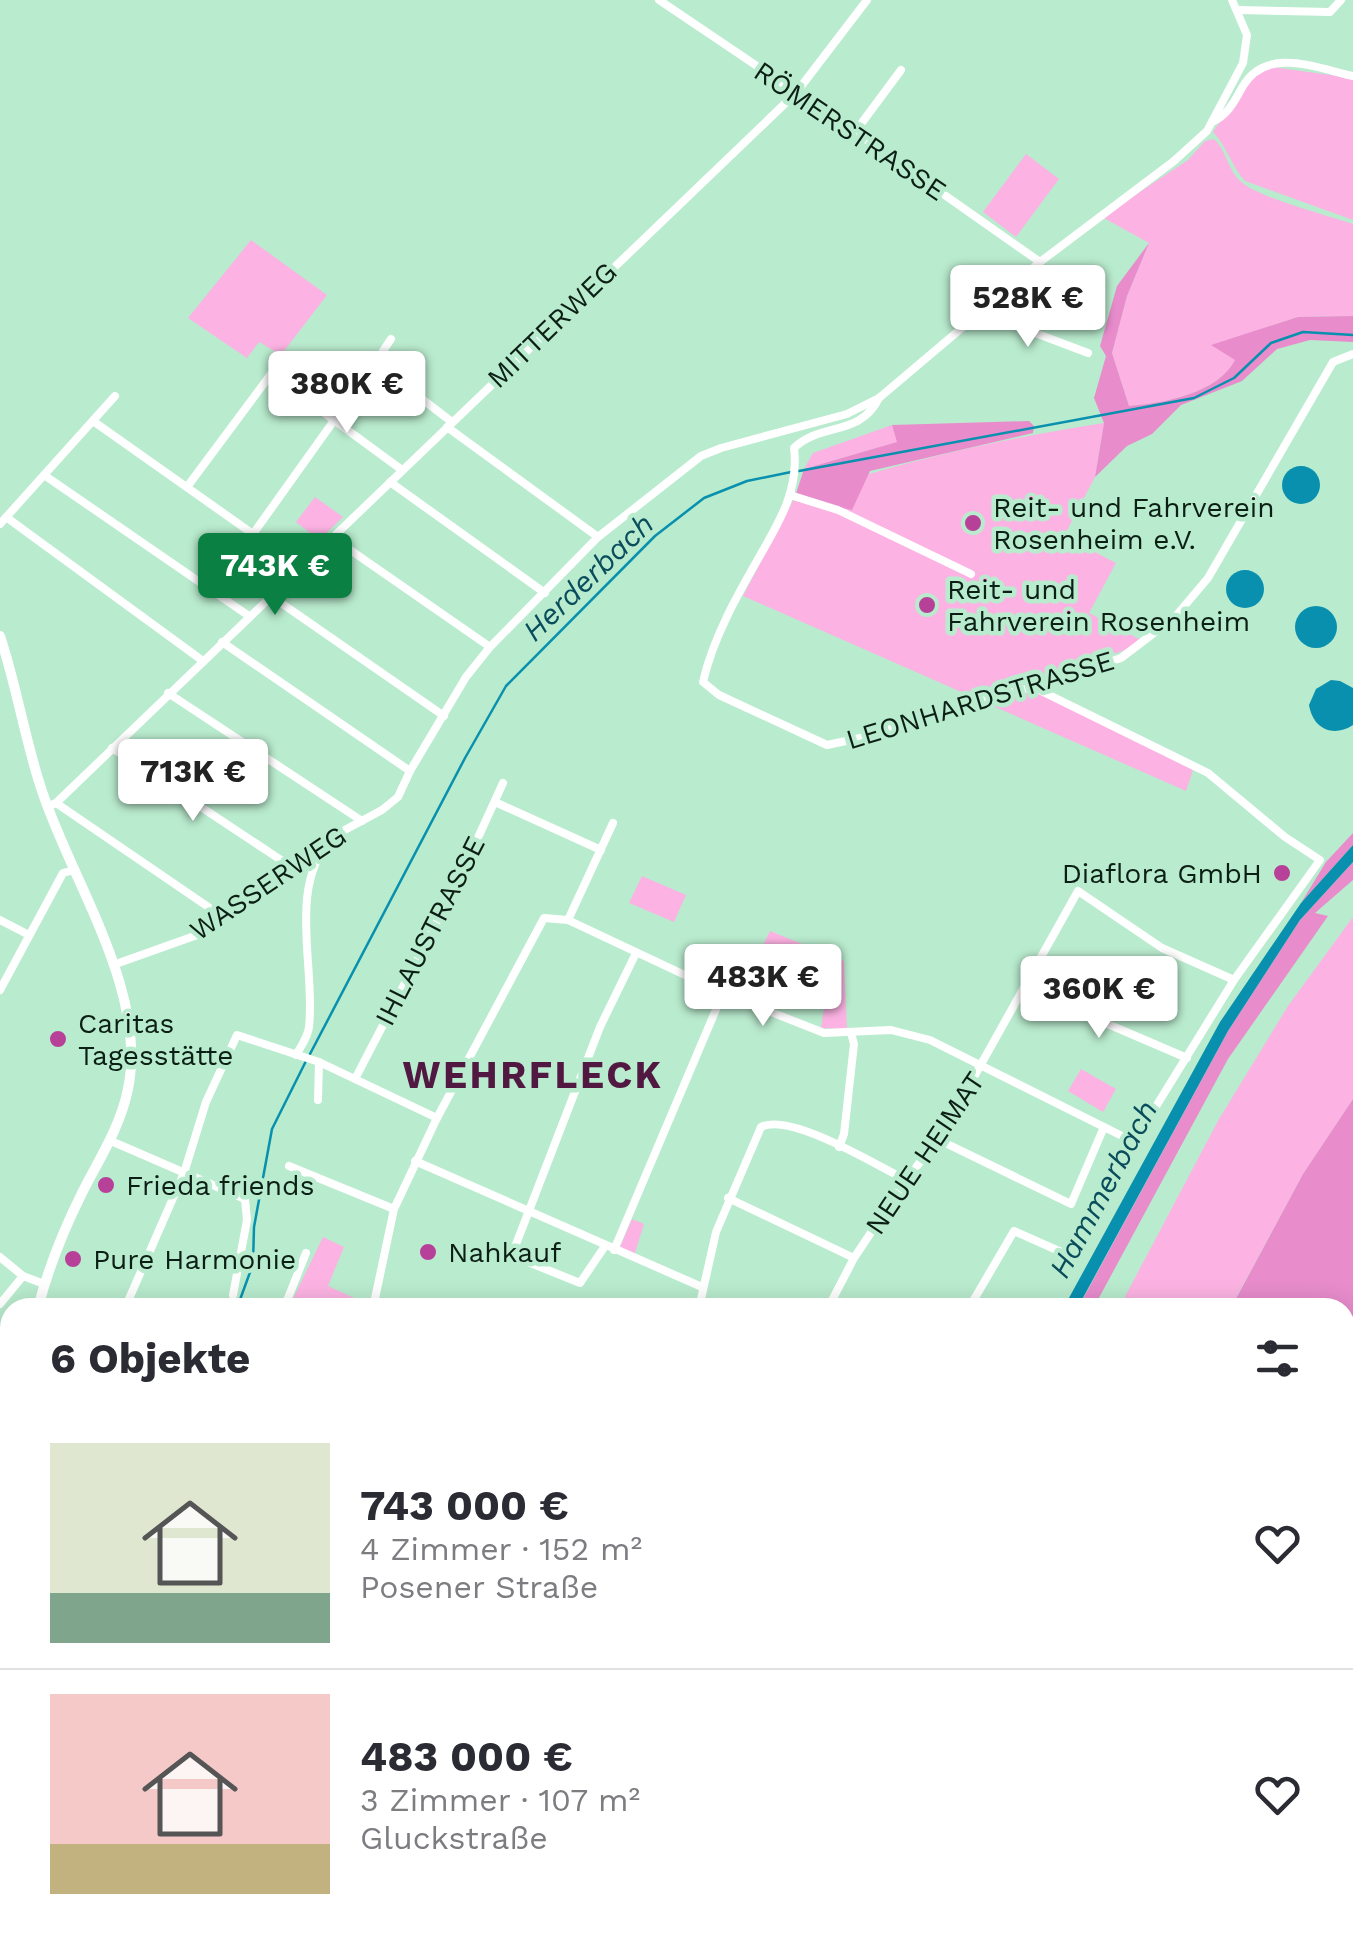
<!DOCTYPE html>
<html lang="de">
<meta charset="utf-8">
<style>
:root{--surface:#fff;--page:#f2f2f3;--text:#2b2b33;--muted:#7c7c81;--line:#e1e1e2;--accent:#0b8043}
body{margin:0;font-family:"Work Sans",sans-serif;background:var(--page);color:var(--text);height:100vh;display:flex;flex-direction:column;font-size:38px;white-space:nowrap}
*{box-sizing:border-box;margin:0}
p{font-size:32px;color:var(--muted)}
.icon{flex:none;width:55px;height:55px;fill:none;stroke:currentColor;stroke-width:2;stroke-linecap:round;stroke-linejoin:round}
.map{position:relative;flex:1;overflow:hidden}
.panel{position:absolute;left:0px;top:1298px;width:1355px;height:642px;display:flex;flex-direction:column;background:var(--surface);border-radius:30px 30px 0 0;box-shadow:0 5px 25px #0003}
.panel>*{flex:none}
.price{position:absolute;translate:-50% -85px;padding:0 22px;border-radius:10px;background:#fff;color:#222;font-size:32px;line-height:65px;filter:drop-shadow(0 2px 5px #0008)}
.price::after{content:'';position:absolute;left:50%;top:60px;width:30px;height:22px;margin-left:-15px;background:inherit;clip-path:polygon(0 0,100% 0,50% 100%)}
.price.active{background:var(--accent);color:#fff}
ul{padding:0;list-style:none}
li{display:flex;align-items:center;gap:30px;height:250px;padding:0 50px}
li+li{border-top:2px solid var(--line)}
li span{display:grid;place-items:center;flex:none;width:280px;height:200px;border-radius:0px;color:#555}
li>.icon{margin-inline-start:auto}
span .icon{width:120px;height:120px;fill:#fffc;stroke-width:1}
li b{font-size:42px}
h2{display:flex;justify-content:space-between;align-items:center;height:120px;padding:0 50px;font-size:42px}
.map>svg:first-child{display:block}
.green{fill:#fcb3e3}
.forest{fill:#e88ccc}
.water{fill:#0890ae}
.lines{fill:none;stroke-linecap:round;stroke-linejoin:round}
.stream{stroke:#0890ae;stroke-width:2.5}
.minor{stroke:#fff;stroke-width:8}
.tertiary{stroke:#fff;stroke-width:10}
.poi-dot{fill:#b74198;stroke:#b9ebce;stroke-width:4}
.labels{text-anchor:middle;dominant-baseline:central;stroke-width:9;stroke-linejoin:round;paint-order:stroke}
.street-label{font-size:28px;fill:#0c1f15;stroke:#b9ebce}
.poi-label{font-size:28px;fill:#0c1f15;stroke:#b9ebce;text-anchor:start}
.water-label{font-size:30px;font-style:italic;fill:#094c5c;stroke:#b9ebce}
.district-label{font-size:38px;font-weight:bold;letter-spacing:2.5px;fill:#511842;stroke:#b9ebce}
</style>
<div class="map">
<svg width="1353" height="1939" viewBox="0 0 1353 1939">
<rect width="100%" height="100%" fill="#b9ebce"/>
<g class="green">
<path d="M1265,66L1353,78V220L1245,181C1231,166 1227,146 1213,132L1252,74Z"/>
<path d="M1214,139C1226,150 1228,169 1239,180C1257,198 1327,215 1353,224V316L1298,317L1212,345L1236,360C1216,393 1166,403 1129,406L1112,353L1127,296L1149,243L1102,217L1188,160L1205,141Z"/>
<polygon points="1026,154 1059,179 1016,237 983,212"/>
<polygon points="251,240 327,295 281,355 259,342 247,358 188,318"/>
<path d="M1104,423L1095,477L1064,536L1116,563L1089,613L1141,640L1128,649L1024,684L1193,770L1186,791L743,596L795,497C896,463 999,439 1104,423Z"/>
<polygon points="892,425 898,442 804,469 813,453"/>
<polygon points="315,497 343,517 319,540 296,522"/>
<polygon points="642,876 686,895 674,922 629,903"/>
<polygon points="1353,917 1353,1099 1303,1174 1231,1307 1119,1308 1219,1119 1288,1006"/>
<polygon points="770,931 844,961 847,1029 821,1028 827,989 757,958"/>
<polygon points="1081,1069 1116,1089 1103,1112 1068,1091"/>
<polygon points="632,1219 644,1224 634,1256 620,1247"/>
<polygon points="323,1237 344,1247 328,1286 365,1303 365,1307 290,1305"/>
<polygon points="1353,1854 1353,1939 1302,1939 1308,1930 1345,1930 1345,1868"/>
<polygon points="102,1930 162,1930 164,1939 103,1939"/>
<polygon points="888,1930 1000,1930 998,1939 886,1939"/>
</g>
<g class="forest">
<path d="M1149,243L1127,296L1112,353L1129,406C1165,403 1218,393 1235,360L1211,345L1298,317L1353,316V342L1310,340L1277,349L1242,381L1181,405L1152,434L1127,446L1095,477L1104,423L1094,398L1106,356L1100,346L1117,286Z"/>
<polygon points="1029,421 1034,426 1033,433 870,471 852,510 795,497 804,469 897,442 892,425"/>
<polygon points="1353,833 1353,845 1301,903 1326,862"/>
<polygon points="1353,862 1353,880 1315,913 1328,916 1228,1059 1094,1307 1078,1308 1228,1031 1300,920"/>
<polygon points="1353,1099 1353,1321 1345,1336 1345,1308 1231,1308 1303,1174"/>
<polygon points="1353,1626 1353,1833 1345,1847 1345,1641"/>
<polygon points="1000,1930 1051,1930 1058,1939 998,1939"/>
<polygon points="1221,1930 1296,1930 1291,1939 1217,1939"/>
</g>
<g class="water">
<circle cx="1301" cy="485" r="19"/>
<circle cx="1245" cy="589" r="19"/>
<circle cx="1316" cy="627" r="21"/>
<path d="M1331,680L1340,681L1353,688V725C1333,738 1313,729 1309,705L1316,689Z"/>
<polygon points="1353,845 1353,862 1300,920 1228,1031 1078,1307 1064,1307 1220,1022 1301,903"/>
<polygon points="1353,1321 1353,1626 1345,1641 1345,1336"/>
<polygon points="1052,1930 1221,1930 1217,1939 1058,1939"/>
</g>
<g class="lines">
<g class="stream">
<polyline points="799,471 1194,398 1234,378 1271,343 1303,332 1353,335"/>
<polyline points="310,1054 465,758 506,686 655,536 704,498 747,481 791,472"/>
<polyline points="237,1308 253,1264 254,1227 272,1129 306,1061"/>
</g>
<g class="minor">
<polyline points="659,0 855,132 1040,262"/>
<polyline points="1237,10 1330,12 1341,0"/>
<path d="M1212,122C1228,115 1234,102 1243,86C1267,46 1316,68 1353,76"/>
<polyline points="855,132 901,70"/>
<polyline points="980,312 1088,353"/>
<polyline points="375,363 391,339"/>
<path d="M879,398C860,437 821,422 794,448C799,488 781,519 762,552C739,592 713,637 703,682L719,695L827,745L865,737L951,707L1033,687L1121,658L1175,617L1208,578L1333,362L1353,354"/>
<polyline points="93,421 253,534 375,363 452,422"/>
<polyline points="447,427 598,537"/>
<polyline points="44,475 249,616"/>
<polyline points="390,482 545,593"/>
<polyline points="187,487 271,374 402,470"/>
<polyline points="790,495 838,510 971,574"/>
<polyline points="6,517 203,661"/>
<polyline points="0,524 115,396"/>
<polyline points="333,538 490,647"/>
<polyline points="271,596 444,716"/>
<polyline points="222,642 410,771"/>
<polyline points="168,693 362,821"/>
<polyline points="112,748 287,864"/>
<polyline points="495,802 601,850"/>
<polyline points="56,803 223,917"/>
<polyline points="49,806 56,803 796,93 867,0"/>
<polyline points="0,920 29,935"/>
<polyline points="568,920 613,823"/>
<polyline points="113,965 200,934 300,854 382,810 398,797 410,771 466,677 490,647 598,537 701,456 721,448 847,414 879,398 1040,262 1174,161 1207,131 1243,63 1247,35 1232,0"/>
<polyline points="1033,975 1103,1022 1187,1058"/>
<polyline points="0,990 63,873 74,870"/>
<path d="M296,1055C301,1046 308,1037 309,1027C316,969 287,886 331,840"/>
<polyline points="355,1079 460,877 503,783"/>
<polyline points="318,1100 319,1062"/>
<polyline points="939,1140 1071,1204 1104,1127"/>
<polyline points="111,1141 245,1199 247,1220 233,1295"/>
<polyline points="839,1147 844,1134 854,1044 851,1033"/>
<polyline points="415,1161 702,1287"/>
<polyline points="289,1166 394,1209"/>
<polyline points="728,1198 854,1258"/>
<polyline points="605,1246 580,1283 518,1258 513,1252 600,1027 636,953"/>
<polyline points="614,1250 723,993"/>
<polyline points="0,1257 23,1276 44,1284"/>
<polyline points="0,1304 23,1276"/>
<polyline points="125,1308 184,1173 206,1102 237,1035 319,1062 437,1118"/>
<polyline points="284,1308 306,1253"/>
<polyline points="373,1308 394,1209 437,1118 544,918 568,920 723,993 824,1033 891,1030 930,1040 1134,1142 1234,980 1320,860 1285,837 1208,773 1033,687"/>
<path d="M699,1308L716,1232L761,1127C790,1112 876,1165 906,1180"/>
<polyline points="828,1308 854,1258 906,1180 942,1134 1078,891 1162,948 1234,980"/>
<polyline points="969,1308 1014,1231 1068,1255"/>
<polyline points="742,1930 745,1939"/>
<polyline points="298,1939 299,1930"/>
<polyline points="452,1939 453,1930"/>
<polyline points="565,1939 605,1939"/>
<polyline points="761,1939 794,1930"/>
</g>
<g class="tertiary">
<path d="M0,636C17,687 25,741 42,791C72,882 148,991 128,1089C120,1128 99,1159 82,1193C64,1229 48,1269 38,1308"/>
<polyline points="0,1523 10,1447"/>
<polyline points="0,1864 10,1888"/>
<polyline points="29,1930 34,1939"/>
</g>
</g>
<g class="poi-dot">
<circle cx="973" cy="523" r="10"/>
<circle cx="927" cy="605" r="10"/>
<circle cx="1282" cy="873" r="10"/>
<circle cx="58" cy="1039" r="10"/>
<circle cx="106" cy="1185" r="10"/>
<circle cx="428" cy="1252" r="10"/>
<circle cx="73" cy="1259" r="10"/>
</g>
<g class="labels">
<g class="street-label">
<text transform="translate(850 131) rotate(34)">RÖMERSTRASSE</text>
<text transform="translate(552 325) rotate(-44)">MITTERWEG</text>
<text transform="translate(980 700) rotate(-17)">LEONHARDSTRASSE</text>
<text transform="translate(268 883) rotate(-34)">WASSERWEG</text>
<text transform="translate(430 931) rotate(-63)">IHLAUSTRASSE</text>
<text transform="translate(925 1153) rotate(-56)">NEUE HEIMAT</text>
</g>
<g class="poi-label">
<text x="993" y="507">Reit- und Fahrverein<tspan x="993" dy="32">Rosenheim e.V.</tspan></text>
<text x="947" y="589">Reit- und<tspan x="947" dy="32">Fahrverein Rosenheim</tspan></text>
<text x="1262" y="873" text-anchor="end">Diaflora GmbH</text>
<text x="78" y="1023">Caritas<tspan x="78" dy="32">Tagesstätte</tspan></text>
<text x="126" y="1185">Frieda friends</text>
<text x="448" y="1252">Nahkauf</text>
<text x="93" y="1259">Pure Harmonie</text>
</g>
<g class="water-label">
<text transform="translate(588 577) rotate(-44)">Herderbach</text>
<text transform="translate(1103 1189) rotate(-62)">Hammerbach</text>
</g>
<g class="district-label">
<text x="533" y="1075">WEHRFLECK</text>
</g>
</g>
</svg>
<b class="price" style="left:1028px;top:350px">528K €</b>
<b class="price" style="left:347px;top:436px">380K €</b>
<b class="price active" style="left:275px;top:618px">743K €</b>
<b class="price" style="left:193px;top:824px">713K €</b>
<b class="price" style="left:763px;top:1029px">483K €</b>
<b class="price" style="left:1099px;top:1041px">360K €</b>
<section class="panel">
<h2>6 Objekte<svg class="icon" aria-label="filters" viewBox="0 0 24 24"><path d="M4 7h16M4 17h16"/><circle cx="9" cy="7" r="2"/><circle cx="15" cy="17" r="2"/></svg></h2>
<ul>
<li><span style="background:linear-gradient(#dfe7d0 75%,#7fa58c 0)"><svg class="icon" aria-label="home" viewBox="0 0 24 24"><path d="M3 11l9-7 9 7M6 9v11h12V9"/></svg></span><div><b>743 000 €</b><p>4 Zimmer · 152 m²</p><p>Posener Straße</p></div><svg class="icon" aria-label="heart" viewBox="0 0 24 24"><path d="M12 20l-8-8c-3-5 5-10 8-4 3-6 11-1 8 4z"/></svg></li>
<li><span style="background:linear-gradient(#f6c9c9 75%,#c2b280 0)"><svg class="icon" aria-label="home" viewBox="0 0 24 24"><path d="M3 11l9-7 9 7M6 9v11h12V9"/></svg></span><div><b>483 000 €</b><p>3 Zimmer · 107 m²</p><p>Gluckstraße</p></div><svg class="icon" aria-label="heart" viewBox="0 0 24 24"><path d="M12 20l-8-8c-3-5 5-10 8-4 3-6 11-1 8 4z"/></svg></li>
</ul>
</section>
</div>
